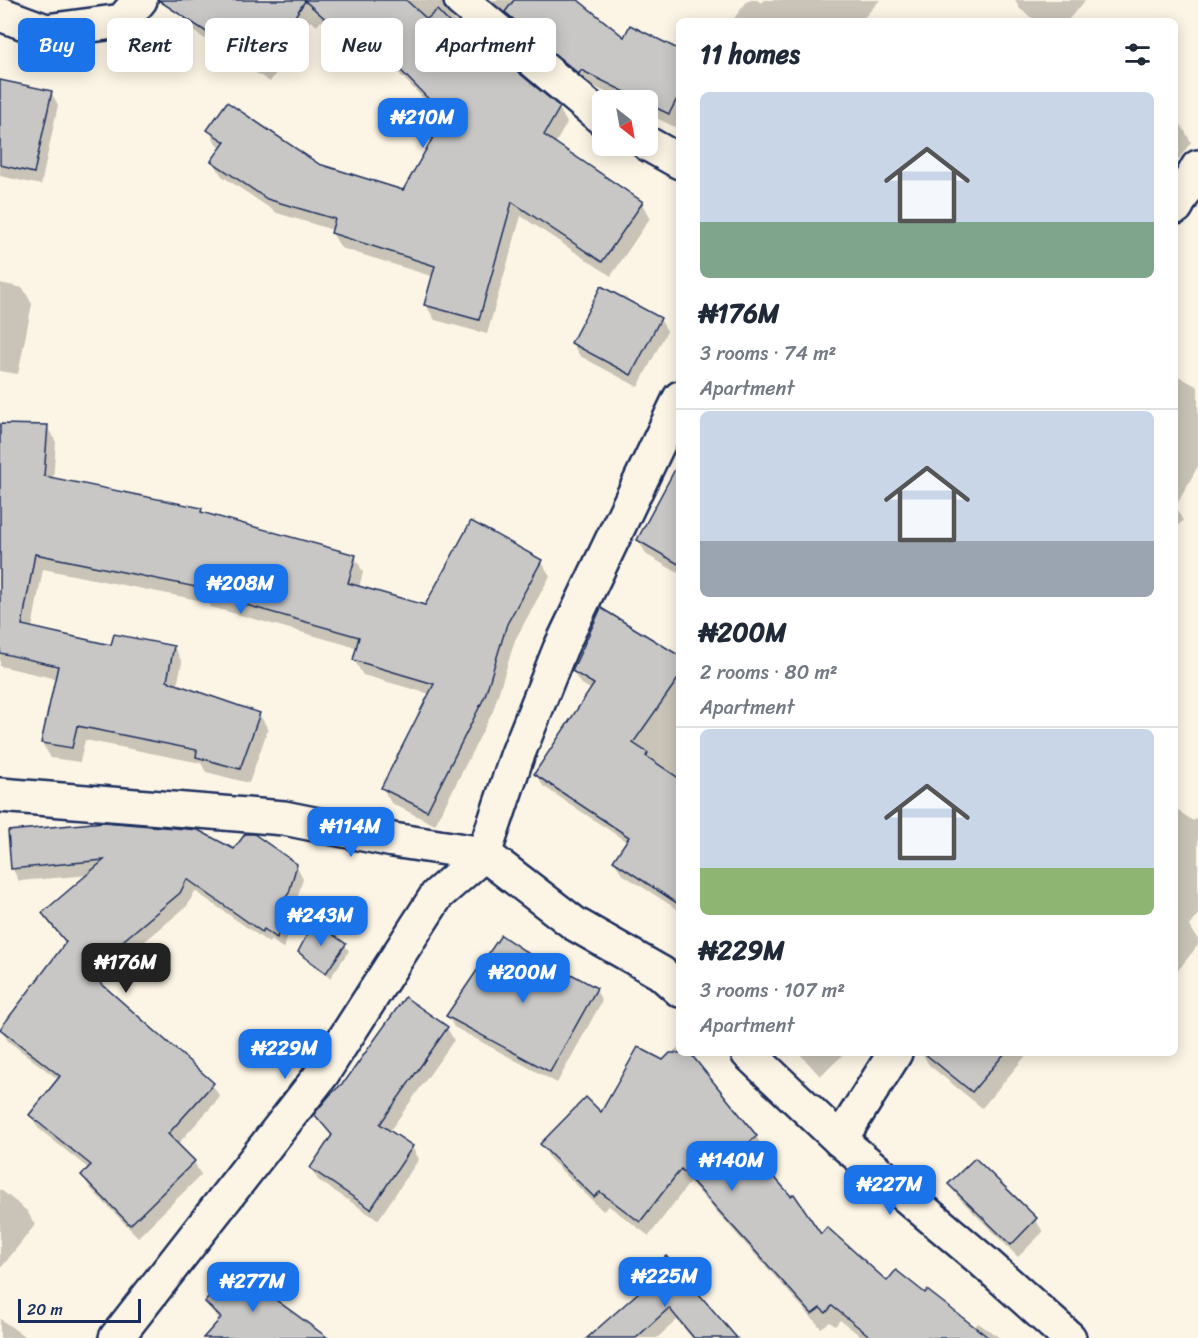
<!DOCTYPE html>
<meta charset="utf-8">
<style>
:root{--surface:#fff;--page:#f2f2f3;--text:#1f2937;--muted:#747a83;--line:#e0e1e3;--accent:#1a73e8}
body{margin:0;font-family:Sriracha,sans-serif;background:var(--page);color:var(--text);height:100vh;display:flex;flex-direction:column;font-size:22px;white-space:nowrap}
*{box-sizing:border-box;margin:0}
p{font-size:20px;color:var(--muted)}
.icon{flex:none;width:33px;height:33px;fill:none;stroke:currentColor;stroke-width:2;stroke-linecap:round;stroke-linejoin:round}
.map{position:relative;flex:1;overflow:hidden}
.drawer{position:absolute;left:676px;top:18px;width:502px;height:1038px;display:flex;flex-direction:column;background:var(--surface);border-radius:9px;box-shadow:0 3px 15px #0003}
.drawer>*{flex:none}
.hud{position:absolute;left:18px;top:18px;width:568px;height:54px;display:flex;gap:12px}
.needle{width:39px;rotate:149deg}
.controls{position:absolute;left:592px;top:90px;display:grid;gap:12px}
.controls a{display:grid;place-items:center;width:66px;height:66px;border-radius:9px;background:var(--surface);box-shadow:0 3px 15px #0003;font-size:30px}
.scale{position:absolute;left:18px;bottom:15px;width:123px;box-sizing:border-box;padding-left:6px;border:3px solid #1b2f5e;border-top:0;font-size:16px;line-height:21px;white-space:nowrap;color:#1b2f5e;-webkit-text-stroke:4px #fcf5e5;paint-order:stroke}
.price{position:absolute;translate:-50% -51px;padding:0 14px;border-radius:12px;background:var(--accent);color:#fff;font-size:20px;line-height:39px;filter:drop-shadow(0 2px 3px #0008)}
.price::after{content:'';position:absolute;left:50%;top:36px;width:18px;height:14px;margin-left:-9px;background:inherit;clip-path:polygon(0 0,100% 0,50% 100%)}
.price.on{background:#222;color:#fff}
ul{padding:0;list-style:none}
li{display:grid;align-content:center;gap:12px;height:318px;padding:0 24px}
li+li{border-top:2px solid var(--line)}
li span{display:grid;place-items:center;height:186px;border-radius:9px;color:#555}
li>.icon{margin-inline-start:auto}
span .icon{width:108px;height:108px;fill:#fffc;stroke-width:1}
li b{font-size:26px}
h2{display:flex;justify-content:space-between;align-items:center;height:72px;padding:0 24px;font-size:26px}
.chip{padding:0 21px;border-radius:9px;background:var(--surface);box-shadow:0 3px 15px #0003;font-size:21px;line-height:54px}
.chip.on{background:var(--accent);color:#fff}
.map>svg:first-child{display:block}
.shadow{fill:#0003}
.building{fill:#c8c7c6;stroke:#1b2f5e;stroke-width:1.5}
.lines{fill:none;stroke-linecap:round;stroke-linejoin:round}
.street-casing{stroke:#1b2f5e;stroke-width:38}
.street{stroke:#fcf5e5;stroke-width:33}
</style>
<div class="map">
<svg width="1198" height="1338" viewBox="0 0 1198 1338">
<rect width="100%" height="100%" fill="#fcf5e5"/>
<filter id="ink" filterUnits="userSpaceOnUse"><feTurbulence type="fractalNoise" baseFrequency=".0167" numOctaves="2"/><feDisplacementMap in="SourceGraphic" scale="12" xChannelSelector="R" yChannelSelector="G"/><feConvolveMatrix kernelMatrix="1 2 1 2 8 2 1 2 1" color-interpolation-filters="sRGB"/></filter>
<g filter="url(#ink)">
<g class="shadow">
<polygon points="190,0 459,0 450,12 451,18 559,108 567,123 555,144 642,204 650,218 611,276 521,216 487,334 435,320 426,305 434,277 341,248 332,233 333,230 277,213 222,176 213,161 222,148 217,145 209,130 404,192 444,120 383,57 374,68 321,21 317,26 310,21 270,82 190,29 181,14"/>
<polygon points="482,0 576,0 624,40 680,52 680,124 677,128 648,114 648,100 622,100 589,84 587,88"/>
<polygon points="748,0 757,0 761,3 764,0 880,0 861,21 732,21"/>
<polygon points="1015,0 1086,0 1067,21 1036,21 1020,9"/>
<polygon points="0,81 51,92 58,105 41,185 0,176"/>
<polygon points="1176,122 1182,126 1191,142 1176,163"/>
<polygon points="0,283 23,288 32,304 18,374 0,371"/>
<polygon points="660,319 667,331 638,387 580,356 572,343"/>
<polygon points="1176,375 1198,387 1198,466 1176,506"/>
<polygon points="0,426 47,427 56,442 53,480 201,509 204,514 355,557 363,572 359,588 426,607 541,561 550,576 515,640 493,711 435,825 391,803 383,788 430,694 363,675 354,660 358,648 211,607 208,602 43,569 32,628 113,647 174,647 182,662 177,686 259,714 268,729 249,783 206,772 201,763 85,740 80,762 51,758 42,743 57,679 0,666"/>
<polygon points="680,463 680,574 647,555 638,540"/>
<polygon points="1176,508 1183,521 1176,527"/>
<polygon points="680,658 680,911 622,874 614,861 627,842 543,786 536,774 592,690 580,683 573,671"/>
<polygon points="1176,809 1193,821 1198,816 1198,915 1190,926 1198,940 1198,945 1176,973"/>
<polygon points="9,832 235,851 296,865 303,878 295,907 291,913 293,916 284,949 271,940 269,943 195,891 187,906 96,982 212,1084 220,1097 177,1145 194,1162 201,1175 138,1237 90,1188 83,1175 89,1169 38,1128 31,1115 59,1080 8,1041 1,1028 67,944 51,926 44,913 90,875 19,881 12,868"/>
<polygon points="680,941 680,952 676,946"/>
<polygon points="345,945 349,951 330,978 303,958 299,952"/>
<polygon points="537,961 596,990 602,1001 557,1083 454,1027 448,1016"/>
<polygon points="447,1028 454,1040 389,1132 412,1147 419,1159 378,1220 318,1180 311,1168 332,1137 316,1114"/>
<polygon points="680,1046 680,1053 688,1053 756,1136 764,1151 756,1158 821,1237 887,1283 925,1295 974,1328 978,1323 1000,1338 863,1338 840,1320 835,1326 830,1322 821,1328 690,1182 649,1236 609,1206 603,1211 550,1159 542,1144 602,1114"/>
<polygon points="799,1053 840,1053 842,1056 820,1076"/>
<polygon points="922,1053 1028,1053 982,1108 929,1065"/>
<polygon points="950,1184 1035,1219 1043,1232 1018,1257 958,1197"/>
<polygon points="0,1189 27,1211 35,1225 0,1269"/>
<polygon points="644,1277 710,1338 692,1338 677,1320 657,1338 589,1338 649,1285"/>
<polygon points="207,1302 319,1338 205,1338 220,1321"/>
<polygon points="0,1319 27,1338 0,1338"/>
</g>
<g class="building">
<polygon points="158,0 406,0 427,19 437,10 475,49 481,41 560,107 544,135 643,202 602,262 512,202 479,320 424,305 435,266 331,233 335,219 267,199 211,161 225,142 207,130 227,102 319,164 403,190 445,116 374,43 365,54 305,1 261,68"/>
<polygon points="514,0 578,0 624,37 630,25 680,50 680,93 669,114 648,104 648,100 641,100 581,70 579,74 505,12"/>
<polygon points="0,80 52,91 34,173 0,165"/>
<polygon points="601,286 661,318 631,375 571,343"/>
<polygon points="0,424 48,425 44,476 202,508 201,512 356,555 348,583 425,605 471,521 542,560 507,624 485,696 427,811 381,788 434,684 353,660 359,637 200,592 201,588 35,554 22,625 111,645 114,634 174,646 167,681 260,713 240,769 196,757 197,750 77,726 72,748 41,743 58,666 0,653"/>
<polygon points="680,460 680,565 637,540"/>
<polygon points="601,608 680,656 680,676 633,743 648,753 646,756 680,779 680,905 613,861 629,837 534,774 594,684 572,671"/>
<polygon points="104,822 198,830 234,849 245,834 254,834 297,864 289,893 284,900 287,902 277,938 264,929 262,932 187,879 180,893 87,971 214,1083 168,1134 195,1161 130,1225 81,1175 91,1165 29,1115 60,1076 0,1029 66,942 42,913 104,860 11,869 8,831"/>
<polygon points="314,921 346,944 326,973 298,952"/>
<polygon points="501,935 537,959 538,956 597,988 550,1072 446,1016"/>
<polygon points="405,997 448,1027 380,1124 413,1146 371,1209 310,1168 332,1135 314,1114 330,1095 346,1080"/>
<polygon points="638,1047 663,1060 670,1053 690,1053 757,1136 746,1145 791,1196 794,1194 821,1234 827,1227 887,1281 896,1270 925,1293 927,1290 989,1338 872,1338 832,1306 826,1313 820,1308 812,1314 681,1169 640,1222 600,1192 594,1197 540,1144 586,1097 601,1112"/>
<polygon points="924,1053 1005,1053 972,1092"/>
<polygon points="975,1158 1037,1218 1011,1245 948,1184"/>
<polygon points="666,1256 737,1338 694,1338 669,1308 636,1338 587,1338 648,1284 642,1277"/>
<polygon points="231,1267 328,1338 203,1338 221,1318 205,1302"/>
</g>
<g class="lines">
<g class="street-casing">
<g id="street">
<polyline points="461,0 603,119"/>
<polyline points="0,14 46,31 122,21 140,0"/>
<polyline points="648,144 680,162"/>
<polyline points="1176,207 1198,167"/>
<polyline points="0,795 284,818 393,840 484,854 575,924 661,973 680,990"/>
<polyline points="748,1053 840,1140 983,1261 1069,1338"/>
<polyline points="840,1140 895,1053"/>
<polyline points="116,1338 322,1074 437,895 484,854 517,756 560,649 680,398"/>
</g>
</g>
<use href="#street" class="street"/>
</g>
</g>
</svg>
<div class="controls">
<a><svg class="needle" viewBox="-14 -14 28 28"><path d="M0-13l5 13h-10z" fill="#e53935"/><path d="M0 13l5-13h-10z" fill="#747a83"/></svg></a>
</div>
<div class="scale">20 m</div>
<b class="price" style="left:423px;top:149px">₦210M</b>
<b class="price" style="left:241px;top:615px">₦208M</b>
<b class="price" style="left:351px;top:858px">₦114M</b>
<b class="price" style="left:321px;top:947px">₦243M</b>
<b class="price on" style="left:126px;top:994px">₦176M</b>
<b class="price" style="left:523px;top:1004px">₦200M</b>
<b class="price" style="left:285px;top:1080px">₦229M</b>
<b class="price" style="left:732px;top:1192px">₦140M</b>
<b class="price" style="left:890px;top:1216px">₦227M</b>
<b class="price" style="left:665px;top:1308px">₦225M</b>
<b class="price" style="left:253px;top:1313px">₦277M</b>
<div class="hud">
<a class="chip on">Buy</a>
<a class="chip">Rent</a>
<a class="chip">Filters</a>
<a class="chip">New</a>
<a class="chip">Apartment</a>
</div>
<section class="drawer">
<h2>11 homes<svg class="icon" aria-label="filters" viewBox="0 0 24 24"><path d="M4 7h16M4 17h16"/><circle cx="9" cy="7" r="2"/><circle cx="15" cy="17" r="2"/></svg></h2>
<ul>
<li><span style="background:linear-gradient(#c9d6e8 70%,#7fa58c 0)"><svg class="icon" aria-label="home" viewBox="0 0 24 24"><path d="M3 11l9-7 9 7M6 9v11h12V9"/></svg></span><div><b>₦176M</b><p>3 rooms · 74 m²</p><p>Apartment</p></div></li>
<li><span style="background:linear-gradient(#c9d6e8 70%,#9aa5b1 0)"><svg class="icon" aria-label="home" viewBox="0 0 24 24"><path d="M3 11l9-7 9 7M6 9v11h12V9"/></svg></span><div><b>₦200M</b><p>2 rooms · 80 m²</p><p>Apartment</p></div></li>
<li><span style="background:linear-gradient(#c9d6e8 75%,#8fb573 0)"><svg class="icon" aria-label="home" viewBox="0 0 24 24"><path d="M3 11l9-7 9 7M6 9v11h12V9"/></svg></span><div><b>₦229M</b><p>3 rooms · 107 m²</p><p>Apartment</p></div></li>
</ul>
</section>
</div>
